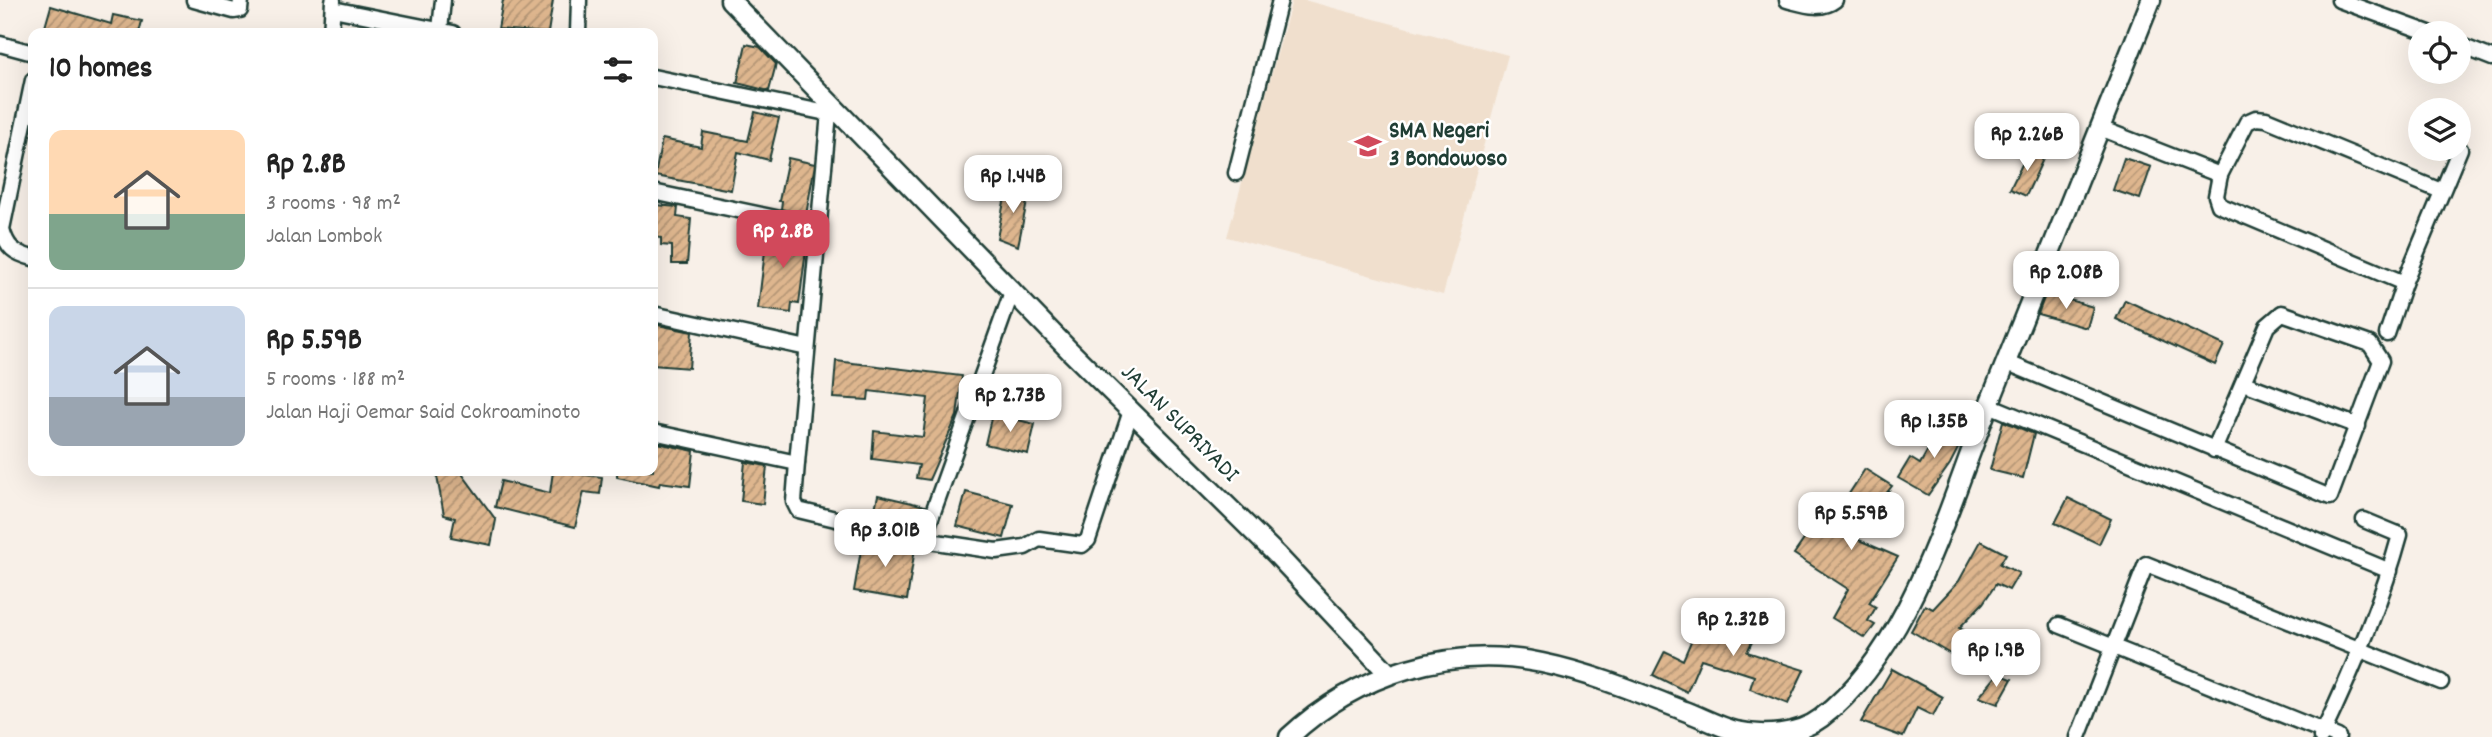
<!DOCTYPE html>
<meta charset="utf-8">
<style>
:root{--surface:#fff;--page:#f6f6f6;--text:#222;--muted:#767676;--line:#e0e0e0;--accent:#d1495b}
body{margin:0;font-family:Dekko,sans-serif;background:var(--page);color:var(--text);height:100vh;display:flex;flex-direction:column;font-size:26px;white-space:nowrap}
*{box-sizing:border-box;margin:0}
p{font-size:23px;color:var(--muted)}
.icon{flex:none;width:38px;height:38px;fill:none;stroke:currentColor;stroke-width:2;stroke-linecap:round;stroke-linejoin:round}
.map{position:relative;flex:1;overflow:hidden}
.panel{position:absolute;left:28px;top:28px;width:630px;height:448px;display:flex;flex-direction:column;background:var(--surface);border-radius:14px;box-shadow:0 7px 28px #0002}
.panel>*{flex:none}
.fabs{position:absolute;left:2408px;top:21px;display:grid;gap:14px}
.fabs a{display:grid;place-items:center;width:63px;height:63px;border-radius:50%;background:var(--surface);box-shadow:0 7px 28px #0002;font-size:35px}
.price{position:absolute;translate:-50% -60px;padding:0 16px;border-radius:14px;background:#fff;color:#222;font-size:23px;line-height:46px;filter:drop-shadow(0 2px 4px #0008)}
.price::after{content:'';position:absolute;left:50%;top:42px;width:21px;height:16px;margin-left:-10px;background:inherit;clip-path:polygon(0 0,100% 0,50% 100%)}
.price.active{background:var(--accent);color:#fff}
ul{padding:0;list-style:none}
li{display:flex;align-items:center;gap:21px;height:175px;padding:0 21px}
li+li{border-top:2px solid var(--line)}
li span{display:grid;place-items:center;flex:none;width:196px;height:140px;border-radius:14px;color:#555}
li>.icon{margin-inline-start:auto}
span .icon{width:84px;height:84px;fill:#fffc;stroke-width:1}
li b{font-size:30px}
h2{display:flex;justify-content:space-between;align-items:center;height:84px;padding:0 21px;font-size:30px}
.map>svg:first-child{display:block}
.built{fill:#f0dfcd}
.building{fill:url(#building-hatch);stroke:#1f3d34;stroke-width:2}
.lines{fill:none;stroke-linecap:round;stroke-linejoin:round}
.minor-casing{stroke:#1f3d34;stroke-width:19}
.tertiary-casing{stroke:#1f3d34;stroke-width:23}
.minor{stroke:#fff;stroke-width:14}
.tertiary{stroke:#fff;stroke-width:18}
.labels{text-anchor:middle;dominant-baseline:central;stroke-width:5;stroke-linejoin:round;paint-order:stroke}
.poi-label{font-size:24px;font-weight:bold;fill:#1f3d34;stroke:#fff;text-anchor:start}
.street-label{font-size:24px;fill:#1f3d34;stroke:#fff}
</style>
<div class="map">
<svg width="2492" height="737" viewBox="0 0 2492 737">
<defs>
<pattern id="building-hatch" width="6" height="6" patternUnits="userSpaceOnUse" patternTransform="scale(1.75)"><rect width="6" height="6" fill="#deb68e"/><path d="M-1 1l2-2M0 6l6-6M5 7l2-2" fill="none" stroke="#b39575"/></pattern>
</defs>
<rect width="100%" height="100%" fill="#f8f0e8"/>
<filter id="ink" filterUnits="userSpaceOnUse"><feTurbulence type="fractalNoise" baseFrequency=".0143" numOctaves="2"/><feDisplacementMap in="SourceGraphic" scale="14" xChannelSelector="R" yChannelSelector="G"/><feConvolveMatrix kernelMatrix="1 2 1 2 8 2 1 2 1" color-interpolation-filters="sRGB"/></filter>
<g filter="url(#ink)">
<polygon class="built" points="1292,0 1304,0 1508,55 1443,295 1227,237"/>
<g class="building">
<polygon points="503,0 553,0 548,33 498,29"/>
<polygon points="51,6 111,24 113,15 142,21 139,33 63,33 45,27"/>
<polygon points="746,44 760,47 776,64 769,91 737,83"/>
<polygon points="755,112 779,118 769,160 738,152 731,190 655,176 662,139 701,147 703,132 748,141"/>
<polygon points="2029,150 2044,157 2026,196 2010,189"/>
<polygon points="788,158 815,164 806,215 781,209 782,201 779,201"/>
<polygon points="2124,158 2151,167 2140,199 2113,190"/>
<polygon points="1007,186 1029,192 1018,246 997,238"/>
<polygon points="655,205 678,207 677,217 691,219 687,264 672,264 672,246 661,245 661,238 653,237"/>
<polygon points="768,226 808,235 799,304 792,303 791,313 758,309"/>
<polygon points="2046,293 2093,307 2087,328 2038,314"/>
<polygon points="2125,300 2224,345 2215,365 2116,319"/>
<polygon points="653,324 692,332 689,368 653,365"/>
<polygon points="836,361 962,376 957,416 929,480 916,478 919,465 872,459 874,431 923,437 928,398 869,391 868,400 833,398"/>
<polygon points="992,414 1035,424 1028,454 985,444"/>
<polygon points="1944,421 1966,433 1950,464 1928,495 1898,478 1910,458 1920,464"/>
<polygon points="2003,421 2034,434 2023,478 1990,470"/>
<polygon points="653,442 694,451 690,486 660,482 659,486 617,477 617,471 653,471"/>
<polygon points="745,462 767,466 763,504 741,501"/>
<polygon points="1865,469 1892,486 1852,537 1898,557 1869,603 1876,607 1868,621 1875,625 1865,638 1832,618 1848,589 1794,554 1821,515 1823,517 1840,496 1845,500"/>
<polygon points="436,471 460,471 496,520 491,545 451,537 455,518 444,515"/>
<polygon points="553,471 602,477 600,494 584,492 575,527 495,507 501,481 550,493"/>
<polygon points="966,492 1013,504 1004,538 957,526"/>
<polygon points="878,495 925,506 917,529 873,518"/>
<polygon points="2068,498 2111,519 2099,544 2055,523"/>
<polygon points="869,537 915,548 907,600 854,591 863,538"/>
<polygon points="1981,541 2006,554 2000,564 2019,573 2009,590 1996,584 1983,603 1959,628 1971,634 1957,658 1911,631 1925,605 1933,609 1959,581"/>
<polygon points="1733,602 1764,618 1747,652 1804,670 1788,704 1750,689 1754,676 1701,659 1687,692 1653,675 1665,651 1683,660 1695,632 1713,640"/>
<polygon points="1892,669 1943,697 1933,716 1917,708 1903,737 1861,722"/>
<polygon points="1998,674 2012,679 1998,704 1979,697"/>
</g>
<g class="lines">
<g class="minor-casing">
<g id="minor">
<polyline points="194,0 234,11 240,10 241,0"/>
<path d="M1787,0C1803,4 1821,11 1835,0"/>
<polyline points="2339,0 2429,33"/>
<polyline points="333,9 453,33"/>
<polyline points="440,30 443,0"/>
<polyline points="331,33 333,1"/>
<polyline points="578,33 579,0"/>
<polyline points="0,44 33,53"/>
<polyline points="2459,45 2492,58"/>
<polyline points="653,77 836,115"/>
<path d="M33,80L2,229C7,248 14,253 33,258"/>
<polyline points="829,113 797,463 794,502 798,510 923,540 996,551 1025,547 1039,539 1082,545 1088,540 1131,411"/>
<polyline points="2100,128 2220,175 2216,196 2219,205 2404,283 2460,149"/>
<polyline points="1236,173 1280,0"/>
<polyline points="2220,175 2247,122 2256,118 2266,119 2441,191"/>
<polyline points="653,192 818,227"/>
<polyline points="653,314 807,348"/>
<polyline points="2387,334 2404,283"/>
<polyline points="2008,363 2330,497 2381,361 2370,344 2282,313 2267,326 2214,450"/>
<polyline points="2244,383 2358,426"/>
<polyline points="1989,405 2390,571"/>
<polyline points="653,432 797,463"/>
<polyline points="923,540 1013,289"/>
<polyline points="2059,625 2338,737"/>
<polyline points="2078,737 2146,564 2441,682"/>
<path d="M2321,737C2352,672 2381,605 2400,535L2364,520"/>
</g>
</g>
<g class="tertiary-casing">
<g id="tertiary">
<polyline points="730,0 1070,351 1277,555 1388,673"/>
<path d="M1289,737C1356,674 1451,644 1542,663C1591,673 1639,693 1685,711C1701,717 1719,727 1736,731C1763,737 1799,735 1821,718C1911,649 1947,508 1988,407C2042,272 2097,136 2151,0"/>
</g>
</g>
<use href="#minor" class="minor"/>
<use href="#tertiary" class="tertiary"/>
</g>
</g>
<defs>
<g id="school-bare" transform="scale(2.1)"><path d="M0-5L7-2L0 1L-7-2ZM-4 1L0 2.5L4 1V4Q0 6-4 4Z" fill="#d1495b" stroke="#fff" stroke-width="2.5" paint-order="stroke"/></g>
</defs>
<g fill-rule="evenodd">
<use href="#school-bare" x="1368" y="146"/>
</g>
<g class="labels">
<g class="poi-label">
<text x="1389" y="132">SMA Negeri<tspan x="1389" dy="28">3 Bondowoso</tspan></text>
</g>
<g class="street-label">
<text transform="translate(1179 424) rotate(45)">JALAN SUPRIYADI</text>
</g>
</g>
</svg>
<div class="fabs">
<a><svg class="icon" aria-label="locate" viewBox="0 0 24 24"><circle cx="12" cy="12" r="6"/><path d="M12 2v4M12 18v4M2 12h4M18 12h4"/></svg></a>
<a><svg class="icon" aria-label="layers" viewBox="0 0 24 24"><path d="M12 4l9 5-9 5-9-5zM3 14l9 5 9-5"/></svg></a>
</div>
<b class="price" style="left:2027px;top:173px">Rp 2.26B</b>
<b class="price" style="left:1013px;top:215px">Rp 1.44B</b>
<b class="price active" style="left:783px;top:270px">Rp 2.8B</b>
<b class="price" style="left:2066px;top:311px">Rp 2.08B</b>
<b class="price" style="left:1010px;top:434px">Rp 2.73B</b>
<b class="price" style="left:1934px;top:460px">Rp 1.35B</b>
<b class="price" style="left:1851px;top:552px">Rp 5.59B</b>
<b class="price" style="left:885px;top:569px">Rp 3.01B</b>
<b class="price" style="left:1733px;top:658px">Rp 2.32B</b>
<b class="price" style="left:1996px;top:689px">Rp 1.9B</b>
<section class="panel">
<h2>10 homes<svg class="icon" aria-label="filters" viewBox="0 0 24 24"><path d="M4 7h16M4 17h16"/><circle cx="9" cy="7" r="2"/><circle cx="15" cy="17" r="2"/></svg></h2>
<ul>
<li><span style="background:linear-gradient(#ffd9b3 60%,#7fa58c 0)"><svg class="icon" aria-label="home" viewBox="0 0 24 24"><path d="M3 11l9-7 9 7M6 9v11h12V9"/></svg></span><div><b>Rp 2.8B</b><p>3 rooms · 98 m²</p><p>Jalan Lombok</p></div></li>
<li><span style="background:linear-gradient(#c9d6e8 65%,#9aa5b1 0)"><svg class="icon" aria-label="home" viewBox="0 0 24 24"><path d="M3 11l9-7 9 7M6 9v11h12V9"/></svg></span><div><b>Rp 5.59B</b><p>5 rooms · 188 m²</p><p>Jalan Haji Oemar Said Cokroaminoto</p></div></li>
</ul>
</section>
</div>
